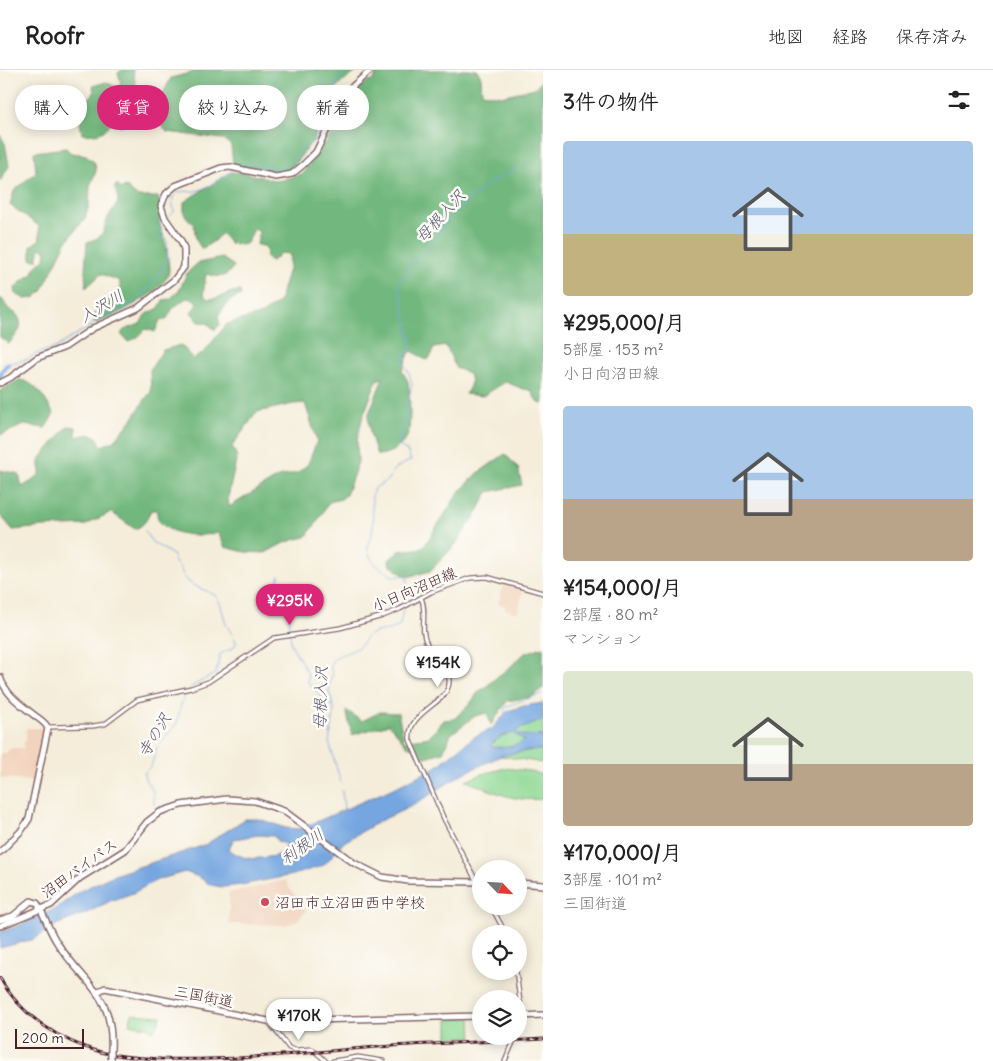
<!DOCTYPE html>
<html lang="ja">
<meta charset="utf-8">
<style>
:root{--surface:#fff;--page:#f2f2f2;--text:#222;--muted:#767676;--line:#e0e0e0;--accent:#db2777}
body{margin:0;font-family:Delius,"Klee One",sans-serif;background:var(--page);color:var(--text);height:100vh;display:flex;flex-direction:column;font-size:19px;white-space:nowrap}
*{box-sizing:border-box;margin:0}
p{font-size:16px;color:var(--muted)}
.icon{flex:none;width:28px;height:28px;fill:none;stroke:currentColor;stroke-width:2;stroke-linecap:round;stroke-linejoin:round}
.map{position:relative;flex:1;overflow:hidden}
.panel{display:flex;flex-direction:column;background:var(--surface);width:450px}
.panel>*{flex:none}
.top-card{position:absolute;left:15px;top:15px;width:452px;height:45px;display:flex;gap:10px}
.needle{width:32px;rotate:115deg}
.buttons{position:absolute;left:472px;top:790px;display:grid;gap:10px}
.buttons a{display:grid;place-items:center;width:55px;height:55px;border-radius:50%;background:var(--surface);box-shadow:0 2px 12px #0003;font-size:25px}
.scale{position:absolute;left:15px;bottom:12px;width:69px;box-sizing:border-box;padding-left:5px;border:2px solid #4a1f2b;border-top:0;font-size:14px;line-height:18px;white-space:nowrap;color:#4a1f2b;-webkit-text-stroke:4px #fdfcf7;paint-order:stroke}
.price{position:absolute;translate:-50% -42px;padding:0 11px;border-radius:18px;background:#fff;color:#222;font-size:16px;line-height:32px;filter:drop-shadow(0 1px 2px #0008)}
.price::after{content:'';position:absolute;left:50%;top:30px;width:15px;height:11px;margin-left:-8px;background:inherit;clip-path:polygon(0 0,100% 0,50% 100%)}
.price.active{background:var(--accent);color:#fff}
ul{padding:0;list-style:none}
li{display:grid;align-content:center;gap:10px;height:265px;padding:0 20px}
li span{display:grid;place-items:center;height:155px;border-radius:5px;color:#555}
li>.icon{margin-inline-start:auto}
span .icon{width:90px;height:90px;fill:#fffc;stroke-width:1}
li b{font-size:21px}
h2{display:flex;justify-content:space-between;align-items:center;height:60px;padding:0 20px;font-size:21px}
.chip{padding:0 18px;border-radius:22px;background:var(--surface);box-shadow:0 2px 12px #0003;font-size:18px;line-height:45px}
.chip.active{background:var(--accent);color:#fff}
header{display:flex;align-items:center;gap:30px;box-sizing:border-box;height:70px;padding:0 25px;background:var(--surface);border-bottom:1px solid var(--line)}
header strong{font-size:24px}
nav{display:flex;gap:28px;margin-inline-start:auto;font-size:18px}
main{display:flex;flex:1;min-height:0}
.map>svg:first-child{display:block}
.built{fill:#f2d4be}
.green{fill:#8ed894;stroke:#6c7c60}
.forest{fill:#72b87e;stroke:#5e6c54;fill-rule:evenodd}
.water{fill:#74a6e0;stroke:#5f6286;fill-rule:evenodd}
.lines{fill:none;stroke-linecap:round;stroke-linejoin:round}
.stream{stroke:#74a6e0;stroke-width:1}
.river{stroke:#74a6e0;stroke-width:4.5}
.secondary-casing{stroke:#866768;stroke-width:5.5}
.highway-casing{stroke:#866768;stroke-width:8}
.secondary{stroke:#fff;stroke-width:3}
.highway{stroke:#fff;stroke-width:5}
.rail-casing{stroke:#4a1f2b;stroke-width:3}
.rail{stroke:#fdfcf7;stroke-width:1;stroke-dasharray:4;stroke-linecap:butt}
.highway-bridge-casing{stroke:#866768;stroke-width:8;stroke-linecap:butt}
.highway-bridge{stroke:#fff;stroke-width:5}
.poi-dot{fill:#d1495b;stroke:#fdfcf7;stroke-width:2}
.labels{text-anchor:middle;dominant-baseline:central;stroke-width:5;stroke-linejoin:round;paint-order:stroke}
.street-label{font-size:15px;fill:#4a1f2b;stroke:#fdfcf7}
.poi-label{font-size:15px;fill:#4a1f2b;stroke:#fdfcf7;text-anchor:start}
.water-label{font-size:16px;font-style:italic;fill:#5b5573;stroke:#fdfcf7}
</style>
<header>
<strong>Roofr</strong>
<nav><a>地図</a><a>経路</a><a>保存済み</a></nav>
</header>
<main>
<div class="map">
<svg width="543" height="991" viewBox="0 0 543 991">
<rect width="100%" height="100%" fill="#fdfcf7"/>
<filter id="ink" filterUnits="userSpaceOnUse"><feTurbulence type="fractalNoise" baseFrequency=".02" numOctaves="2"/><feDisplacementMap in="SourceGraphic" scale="10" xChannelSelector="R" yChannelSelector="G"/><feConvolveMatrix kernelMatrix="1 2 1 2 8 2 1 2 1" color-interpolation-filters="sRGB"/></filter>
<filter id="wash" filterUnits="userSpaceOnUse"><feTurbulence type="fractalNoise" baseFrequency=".0096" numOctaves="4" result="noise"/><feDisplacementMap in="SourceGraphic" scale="20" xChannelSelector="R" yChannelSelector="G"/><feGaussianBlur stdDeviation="1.12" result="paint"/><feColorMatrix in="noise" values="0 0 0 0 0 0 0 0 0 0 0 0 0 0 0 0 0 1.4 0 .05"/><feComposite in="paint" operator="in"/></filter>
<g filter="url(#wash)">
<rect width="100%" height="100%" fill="#f5edda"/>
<g class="built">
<polygon points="504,515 523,520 518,542 511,542 505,539 505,536 498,533"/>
<polygon points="26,658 44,658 46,660 35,712 16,709 6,709 0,707 0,683 7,683 8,680 13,678 24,678 24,671 26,671"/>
<polygon points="286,810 289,818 307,841 295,852 286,855 229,854 229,823"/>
</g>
<g class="green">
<polygon points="543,640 543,693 466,680"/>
<path d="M505,698L530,701L543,705V729C510,732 495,721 466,711L482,704Z"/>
<polygon points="132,944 161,946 158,954 153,961 147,957 129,954"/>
<polygon points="471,948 472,967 448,968 448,949"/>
</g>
<g class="forest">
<path d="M122,0H133L137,24V41L121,56L112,51C103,65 97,65 82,64L80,52L86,43L87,30L94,23L93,16L106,12L118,18L121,12L118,3Z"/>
<polygon points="201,0 359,0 336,17 313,70 292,98 280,105 243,99 233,93 231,76 224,69 167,62 153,46 156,37 171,8"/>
<path d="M379,0H477L481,7L482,23L501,26L535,18L543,9V334L537,332L531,320L524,319L505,312L483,326L465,324C471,317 472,313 469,304L456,298L446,276L434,278L429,289L426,290L412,281L409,284L402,301C404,305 407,308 408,312C410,321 411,356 408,364C404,376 389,385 377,385L370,363L368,346L383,308L377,310L362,349L357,371L358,392L346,425L341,429L329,432L317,452L306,467L296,469L282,474L265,483L245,482L225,477L218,463C210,464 201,466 193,465C178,464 155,458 157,440H151C147,449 145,455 135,459L111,442L86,455L43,457L13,460L0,445V400L19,404L22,417L32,411L40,404V389L68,356L76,357V367C89,364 97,361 101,376L115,371C119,363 125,359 130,352C138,342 142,332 151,322L150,300L163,280L181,275L194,289L204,282L227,254L262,244L279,232L289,199L290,184L281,183L272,191L266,188L267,181L264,176L257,175L259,161L254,159L247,173L241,175L229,173L222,163L214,171L202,179L196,170L194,155L184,144V132L229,103L240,102L278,111L302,104L328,70L342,39L350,27L367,12L372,11ZM305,333L317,371L308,394L298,403L278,407L229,437L228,427L237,387L232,376L257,342L293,334Z"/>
<polygon points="0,65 5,73 9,96 0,111"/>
<polygon points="66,78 71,83 86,85 95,93 96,101 90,116 89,135 85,148 66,172 42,221 34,228 25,229 16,224 15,218 24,209 32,205 36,196 45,189 46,180 40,178 37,190 31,189 31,176 40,169 39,156 10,135 14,121 36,102 34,82"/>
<path d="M117,114L121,119L126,117L138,127H158C161,134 163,144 159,151C163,166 169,185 169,201C167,221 114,246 96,253L91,246L104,238L108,231L116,228L120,218V211L101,204L86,218L85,200L87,172C108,166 101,161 109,146C111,142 115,137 118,133L117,122L114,118Z"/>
<path d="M222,188L234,196C224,210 221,207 206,204L203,224L208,229C223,229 224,222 240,221L241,225L228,232L218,246L220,255L215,260L207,253L199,252L191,242L198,234L194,229L186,228L173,238L166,250H160L155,262L146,259L138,267L128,272L121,264L124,260L140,254L145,245L159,238L163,230L170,229L179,221L187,203L198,193Z"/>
<path d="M0,228C5,231 4,233 7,237C10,241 15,242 17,245C26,258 16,264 9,274L0,267Z"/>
<path d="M19,310C36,311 46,331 54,344L45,358L24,355L0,365V321Z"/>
<polygon points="505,384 518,398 522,415 488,422 477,443 455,475 430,501 407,507 390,495 389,490 399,481 423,478 459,422 478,403"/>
<polygon points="543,577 543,618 531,627 507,631 491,655 487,643 475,646 451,664 443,682 422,688 418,680 407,676 389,654 352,665 346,640 362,651 380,642 398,643 404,671 429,667 444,650 454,649 470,634 479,621 485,618 498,606 508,599 525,583"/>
</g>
<path class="water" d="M543,633V650L515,661L520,665L543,666V680H533L503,685L462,704L414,735L380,751L344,772L324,795L293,805L241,815L223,817L211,815L199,807L185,802L157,810L133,823L110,831L87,843L58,854L34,869L0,878V862L16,857L55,839L80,821L114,805L205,775L245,749H259L286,758L300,759L398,716L436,697L474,667L492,659L508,641L524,636ZM512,663L524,670C517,678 502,677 492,677L490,675L502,666ZM258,765L274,766L278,772L286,774C282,784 278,786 268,787C248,790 246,789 228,780L234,769Z"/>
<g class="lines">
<g class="stream">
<path d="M238,96C251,87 270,102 285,97C293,94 297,85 302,80C306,76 311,74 315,70L322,35L331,24L338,10L349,0"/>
<path d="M167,149L174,142C174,138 171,131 173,127C179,118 188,123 195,121C207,119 224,107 233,100"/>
<polyline points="8,294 28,289 35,284 55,278 101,249 130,235 140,227 158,206 168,190 167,172 159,155 163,151"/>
<polyline points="145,461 152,472 173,485 174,491 180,498 185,509 193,515 215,525 220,533 226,554 236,571 236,574 233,578 220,584 216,603 191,617"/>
<path d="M280,505L275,517L276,528H287L291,574L308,604V613C318,621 322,631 333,636"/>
<path d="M403,535L408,506C402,504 399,507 393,506C389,505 387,502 383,500C373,494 365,483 369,471C371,465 373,462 373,456C374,441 369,433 374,418C382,414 391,410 393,400L411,390L407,381L399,376L400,363L404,358V350L412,314L409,303L403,292L405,284L411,279V269L398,214L406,204L409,192L418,188L458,139L489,113L516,99"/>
<polyline points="504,648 505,637 543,623"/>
<path d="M341,713L329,672L334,645V638L329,623L330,610L333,605C323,583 348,586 360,576C364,572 366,566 371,564C379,560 389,561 398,557L400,554L403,539"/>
<polyline points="342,721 344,740"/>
<polyline points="154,734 153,721 145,709 144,703 151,696 157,678 177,653 182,631 189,620"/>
</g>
<polyline class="river" points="0,309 2,301 8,294"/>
</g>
</g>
<g filter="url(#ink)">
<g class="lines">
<g class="secondary-casing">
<g id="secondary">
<path d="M421,528C428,541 419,559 427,574C435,593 461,604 443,626C430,639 407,649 410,670L444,749L481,820"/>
<polyline points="48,657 93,656 105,654 137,630 191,618 208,612 274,568 340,558 383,546 400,539 431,522 470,508 487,507 543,523"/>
<polyline points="491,836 506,864"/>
<polyline points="516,901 522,946 519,959"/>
<polyline points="268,951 289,978 295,980 312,979 326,991"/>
<polyline points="333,991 358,987 383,991"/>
<polyline points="505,991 516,966"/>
</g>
</g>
<g class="highway-casing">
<g id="highway">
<polyline points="0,313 10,308 37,288 65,277 93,258 138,238 174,210 184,197 184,179 181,171 165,148 161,136 166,124 175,116 221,98 230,97 276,107 292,104 303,95 316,82 345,23 371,0"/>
<path d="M0,607C6,625 20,634 34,645C39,649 45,652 48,658L29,749L21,761L0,782"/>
<polyline points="519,813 543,815"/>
<path d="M0,850L13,846L31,831L37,833C45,846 49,861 58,874C85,915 114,923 111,980"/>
<polyline points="0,856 51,835 80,808 125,780 147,752 160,742 181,735 227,729 255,731 284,741 354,793 382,807 408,811 481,812"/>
<polyline points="97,922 105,918 268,951 481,946"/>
<polyline points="519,946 543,945"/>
</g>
</g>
<use href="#secondary" class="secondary"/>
<use href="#highway" class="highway"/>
<g class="rail-casing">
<path id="rail" d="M0,908C20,945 61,972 101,982C120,987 141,988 161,989C233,991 305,983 377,977C432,973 488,972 543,969"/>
</g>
<use href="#rail" class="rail"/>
<g class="highway-bridge-casing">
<polyline id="highway-bridge" points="111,989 111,980"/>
</g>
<use href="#highway-bridge" class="highway-bridge"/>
</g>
</g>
<circle class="poi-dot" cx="265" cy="832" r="5"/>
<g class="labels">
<g class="street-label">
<text transform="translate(414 519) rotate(-23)">小日向沼田線</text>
<text transform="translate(79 798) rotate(-36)">沼田バイパス</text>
<text transform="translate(204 926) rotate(11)">三国街道</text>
</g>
<g class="poi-label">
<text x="275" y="832">沼田市立沼田西中学校</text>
</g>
<g class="water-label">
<text transform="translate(440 146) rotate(-48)">母根入沢</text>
<text transform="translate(101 236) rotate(-31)">入沢川</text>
<text transform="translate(320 628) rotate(-88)">母根入沢</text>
<text transform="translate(154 665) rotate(-59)">寺の沢</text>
<text transform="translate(302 776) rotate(-35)">利根川</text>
</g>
</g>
</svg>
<div class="buttons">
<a><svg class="needle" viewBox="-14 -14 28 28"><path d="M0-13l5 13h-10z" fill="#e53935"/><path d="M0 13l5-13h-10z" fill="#767676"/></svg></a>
<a><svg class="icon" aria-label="locate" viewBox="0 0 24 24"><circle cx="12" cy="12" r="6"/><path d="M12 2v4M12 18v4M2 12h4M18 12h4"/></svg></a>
<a><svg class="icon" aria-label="layers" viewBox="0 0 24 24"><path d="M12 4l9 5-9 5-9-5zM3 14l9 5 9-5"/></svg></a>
</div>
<div class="scale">200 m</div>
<b class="price active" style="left:290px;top:556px">¥295K</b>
<b class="price" style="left:438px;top:618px">¥154K</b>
<b class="price" style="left:299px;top:971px">¥170K</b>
<div class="top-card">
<a class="chip">購入</a>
<a class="chip active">賃貸</a>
<a class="chip">絞り込み</a>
<a class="chip">新着</a>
</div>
</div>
<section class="panel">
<h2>3件の物件<svg class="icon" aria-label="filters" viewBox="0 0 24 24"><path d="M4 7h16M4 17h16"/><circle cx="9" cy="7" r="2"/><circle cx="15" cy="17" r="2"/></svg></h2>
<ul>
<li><span style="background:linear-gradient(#a9c7e8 60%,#c2b280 0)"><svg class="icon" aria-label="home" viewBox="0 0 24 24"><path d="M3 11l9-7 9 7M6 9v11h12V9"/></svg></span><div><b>¥295,000/月</b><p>5部屋 · 153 m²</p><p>小日向沼田線</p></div></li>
<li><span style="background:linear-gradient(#a9c7e8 60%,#b9a48a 0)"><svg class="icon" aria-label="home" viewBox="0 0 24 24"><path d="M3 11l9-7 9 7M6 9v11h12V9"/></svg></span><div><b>¥154,000/月</b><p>2部屋 · 80 m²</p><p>マンション</p></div></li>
<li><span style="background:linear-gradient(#dfe7d0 60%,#b9a48a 0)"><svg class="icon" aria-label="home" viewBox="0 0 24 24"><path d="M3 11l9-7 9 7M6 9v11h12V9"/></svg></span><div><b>¥170,000/月</b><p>3部屋 · 101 m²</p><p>三国街道</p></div></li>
</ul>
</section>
</main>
